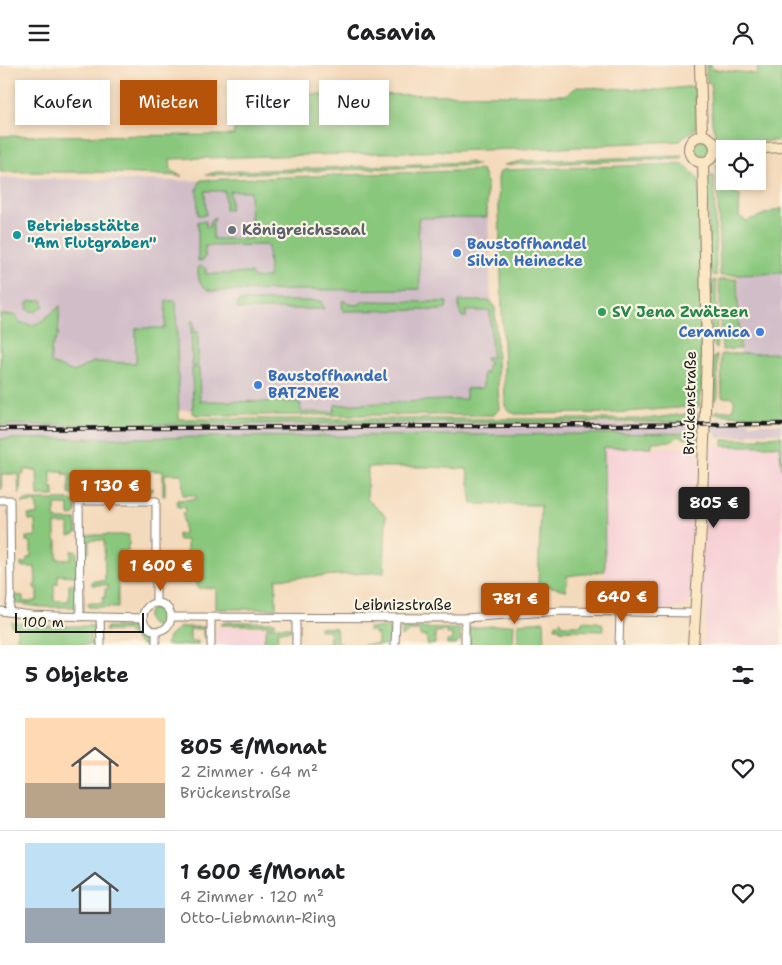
<!DOCTYPE html>
<html lang="de">
<meta charset="utf-8">
<style>
:root{--surface:#fff;--page:#f2f2f2;--text:#202124;--muted:#757577;--line:#e0e0e0;--accent:#b45309}
body{margin:0;font-family:"Shantell Sans",sans-serif;background:var(--page);color:var(--text);height:100vh;display:flex;flex-direction:column;font-size:19px;white-space:nowrap}
*{box-sizing:border-box;margin:0}
p{font-size:16px;color:var(--muted)}
.icon{flex:none;width:28px;height:28px;fill:none;stroke:currentColor;stroke-width:2;stroke-linecap:round;stroke-linejoin:round}
.map{position:relative;height:580px;overflow:hidden}
.panel{display:flex;flex-direction:column;background:var(--surface);flex:1}
.panel>*{flex:none}
.hud{position:absolute;left:15px;top:15px;width:500px;height:45px;display:flex;gap:10px}
.fabs{position:absolute;left:716px;top:75px;display:grid;gap:10px}
.fabs a{display:grid;place-items:center;width:50px;height:50px;border-radius:0px;background:var(--surface);box-shadow:0 2px 8px #0003;font-size:25px}
.scale{position:absolute;left:15px;bottom:12px;width:129px;box-sizing:border-box;padding-left:5px;border:2px solid #1c1c1c;border-top:0;font-size:14px;line-height:18px;white-space:nowrap;color:#1c1c1c;-webkit-text-stroke:4px #fcf5e5;paint-order:stroke}
.price{position:absolute;translate:-50% -42px;padding:0 11px;border-radius:5px;background:var(--accent);color:#fff;font-size:16px;line-height:32px;filter:drop-shadow(0 1px 2px #0008)}
.price::after{content:'';position:absolute;left:50%;top:30px;width:15px;height:11px;margin-left:-8px;background:inherit;clip-path:polygon(0 0,100% 0,50% 100%)}
.price.on{background:#222;color:#fff}
ul{padding:0;list-style:none}
li{display:flex;align-items:center;gap:15px;height:125px;padding:0 25px}
li+li{border-top:1px solid var(--line)}
li span{display:grid;place-items:center;flex:none;width:140px;height:100px;border-radius:0px;color:#555}
li>.icon{margin-inline-start:auto}
span .icon{width:60px;height:60px;fill:#fffc;stroke-width:1}
li b{font-size:21px}
h2{display:flex;justify-content:space-between;align-items:center;height:60px;padding:0 25px;font-size:21px}
.pill{padding:0 18px;border-radius:0px;background:var(--surface);box-shadow:0 2px 8px #0003;font-size:18px;line-height:45px}
.pill.on{background:var(--accent);color:#fff}
header{display:flex;justify-content:space-between;align-items:center;height:65px;padding:0 25px;background:var(--surface);font-size:22px;font-weight:700}
.map>svg:first-child{display:block}
.built{fill:#f6cfd5}
.industrial{fill:#d1bdc8}
.green{fill:#89c77d;stroke:#52724c}
.lines{fill:none;stroke-linecap:round;stroke-linejoin:round}
.street-casing{stroke:#887b6c;stroke-width:9}
.secondary-casing{stroke:#887b6c;stroke-width:12}
.street{stroke:#fff;stroke-width:7}
.secondary{stroke:#fbe7c3;stroke-width:10}
.rail-casing{stroke:#1c1c1c;stroke-width:4.5}
.rail{stroke:#fcf5e5;stroke-width:2.5;stroke-dasharray:8;stroke-linecap:butt}
.worship-dot{fill:#6b7280;stroke:#fcf5e5;stroke-width:2}
.culture-dot{fill:#0f9aa8;stroke:#fcf5e5;stroke-width:2}
.shop-dot{fill:#3f7fe0;stroke:#fcf5e5;stroke-width:2}
.leisure-dot{fill:#2e9e5b;stroke:#fcf5e5;stroke-width:2}
.labels{text-anchor:middle;dominant-baseline:central;stroke-width:4.5;stroke-linejoin:round;paint-order:stroke}
.culture-label{font-size:15px;font-weight:bold;fill:#0d838f;stroke:#fcf5e5;text-anchor:start}
.worship-label{font-size:15px;font-weight:bold;fill:#5b616d;stroke:#fcf5e5;text-anchor:start}
.shop-label{font-size:15px;font-weight:bold;fill:#366cbe;stroke:#fcf5e5;text-anchor:start}
.leisure-label{font-size:15px;font-weight:bold;fill:#27864d;stroke:#fcf5e5;text-anchor:start}
.street-label{font-size:15px;fill:#1c1c1c;stroke:#fcf5e5}
</style>
<header><svg class="icon" aria-label="menu" viewBox="0 0 24 24"><path d="M4 6h16M4 12h16M4 18h16"/></svg>Casavia<svg class="icon" aria-label="person" viewBox="0 0 24 24"><circle cx="12" cy="8" r="4"/><path d="M4 21q1-7 8-7t8 7"/></svg></header>
<div class="map">
<svg width="782" height="580" viewBox="0 0 782 580">
<rect width="100%" height="100%" fill="#fcf5e5"/>
<filter id="ink" filterUnits="userSpaceOnUse"><feTurbulence type="fractalNoise" baseFrequency=".02" numOctaves="2"/><feDisplacementMap in="SourceGraphic" scale="10" xChannelSelector="R" yChannelSelector="G"/><feConvolveMatrix kernelMatrix="1 2 1 2 8 2 1 2 1" color-interpolation-filters="sRGB"/></filter>
<filter id="wash" filterUnits="userSpaceOnUse"><feTurbulence type="fractalNoise" baseFrequency=".0096" numOctaves="4" result="noise"/><feDisplacementMap in="SourceGraphic" scale="20" xChannelSelector="R" yChannelSelector="G"/><feGaussianBlur stdDeviation="1.12" result="paint"/><feColorMatrix in="noise" values="0 0 0 0 0 0 0 0 0 0 0 0 0 0 0 0 0 1.4 0 .05"/><feComposite in="paint" operator="in"/></filter>
<g filter="url(#wash)">
<rect width="100%" height="100%" fill="#f4dabc"/>
<g class="built">
<polygon points="779,381 782,403 782,580 703,580 707,534 693,532 687,540 678,543 665,545 606,542 604,383"/>
<polygon points="217,562 267,562 263,580 215,580"/>
</g>
<g class="industrial">
<polygon points="482,105 487,118 491,236 495,243 499,344 495,348 179,345 175,236 166,236 165,263 136,298 93,297 74,307 51,299 51,283 58,271 59,241 43,255 34,260 21,258 14,250 0,250 0,113 181,116"/>
<polygon points="782,208 782,294 740,295 738,210"/>
<polygon points="716,354 749,356 749,359 782,359 782,368 749,368 749,371 717,373 716,367 279,372 0,374 0,360 716,359"/>
</g>
<g class="green">
<polygon points="706,0 711,0 712,4 757,9 758,0 782,0 782,76 725,76 716,70 712,59 711,18 707,17"/>
<polygon points="696,21 696,64 683,72 681,76 611,79 590,82 170,94 171,106 182,111 95,107 0,107 0,71 234,70 233,29 566,30 577,22 659,25"/>
<circle cx="702" cy="84" r="8"/>
<polygon points="682,91 682,94 504,100 521,96"/>
<polygon points="725,94 725,116 730,116 731,119 735,119 734,130 740,130 739,151 746,156 782,143 782,208 720,211 717,101 718,98"/>
<polygon points="470,97 478,100 206,110 215,107"/>
<polygon points="683,99 699,114 702,325 700,329 700,341 615,348 515,349 509,346 505,341 498,114 499,109 502,105"/>
<path d="M482,105L487,118V152L418,153L420,224L212,226C199,222 198,214 198,202L201,201L206,204V209L251,208L254,213L269,212L268,180L205,181V193L203,195L198,196V156H206V162H210V156L215,152V155L213,156V174H251L250,126H230V145H225V126H205L206,150H198L197,124L201,115Z"/>
<polygon points="708,111 714,111 716,211 713,210 709,205"/>
<polygon points="737,214 740,284 722,285 719,215"/>
<polygon points="714,215 716,215 717,283 715,282 712,277 710,220"/>
<polygon points="42,235 44,241 35,247 28,245 27,238 30,236"/>
<polygon points="166,236 176,236 179,354 644,354 696,348 701,352 700,357 0,360 0,250 15,250 21,258 34,260 43,255 60,241 58,271 51,283 51,298 74,307 93,297 136,298 136,263 165,263"/>
<polygon points="239,236 321,236 324,244 237,244"/>
<polygon points="342,236 345,236 348,239 358,240 364,236 447,237 446,243 442,245 343,246"/>
<polygon points="459,236 491,236 495,243 499,344 494,350 196,350 193,348 192,303 199,303 200,336 300,337 301,347 334,347 335,340 466,334 466,324 483,323 483,308 487,308 487,300 489,300 489,296 486,296 485,292 492,292 490,246 466,246 466,252 462,252 459,245"/>
<polygon points="191,256 194,256 194,267 198,267 198,301 192,301"/>
<polygon points="782,288 782,355 766,353 760,355 760,352 713,349 716,346 734,345 734,333 722,332 721,289"/>
<polygon points="717,290 718,331 716,335 714,335 711,331 712,294"/>
<path d="M701,368V374C693,377 686,374 678,371L673,376L652,377V382L604,383L605,506L567,511L566,525L538,519L541,440L472,439L467,404L426,402H368L367,434L386,451L384,507L276,514V544H216V523H197V502H172V496L187,495V475H178V469H184L183,448L186,447L185,442H178L177,435L196,434V430H183L182,409H165V431H163V406H149V423L154,424L146,430L140,428V409L88,408L87,413H85V409L73,408V424L78,425V431L69,429V409H63V406H51V423H54V431H38L37,405H24V409L21,410L20,428H19L18,409H1L2,424H0V374Z"/>
<polygon points="760,371 763,372 782,371 782,403 779,381 723,381 723,375 760,374"/>
<polygon points="25,435 71,435 76,439 76,447 75,450 69,451 69,440 55,440 55,455 76,455 77,468 69,471 69,459 55,459 55,475 57,476 57,494 71,494 71,486 77,486 77,511 58,510 58,519 54,519 54,536 69,536 69,519 77,519 75,542 39,542 15,538 14,530 23,531 23,537 37,536 37,523 34,523 34,520 36,519 35,502 21,502 21,498 27,498 27,493 31,492 31,477 26,476 26,472 36,471 35,458 34,455 29,455 28,450 37,450 37,438 22,438"/>
<polygon points="82,470 129,470 129,480 127,481 129,486 118,486 118,543 88,542 88,538 103,538 103,532 105,532 105,524 108,524 108,520 92,520 92,516 105,516 104,475 89,475 89,487 83,487"/>
<circle cx="156" cy="552" r="9"/>
<polygon points="544,556 545,580 518,580 518,558"/>
<polygon points="561,556 562,560 582,560 582,556 597,557 602,559 604,566 560,565 560,563 555,563 556,559"/>
<polygon points="11,557 40,561 95,561 98,568 90,569 90,578 96,578 96,580 17,580 17,562 11,561"/>
<polygon points="226,557 275,557 275,560 220,560"/>
<polygon points="514,559 513,580 469,580 469,563"/>
<polygon points="107,562 133,562 144,572 148,580 141,580 127,566 105,566"/>
<polygon points="180,562 205,562 208,571 203,571 203,564 190,564 190,576 198,576 198,580 166,580 169,572"/>
<polygon points="267,562 291,562 290,566 278,566 277,580 263,580"/>
<polygon points="319,562 336,563 337,578 341,578 341,580 314,580 330,579 329,565 319,565"/>
<polygon points="368,563 389,563 390,568 390,580 363,580 378,579 378,569 374,569 374,566 368,566"/>
<polygon points="403,563 460,564 461,575 455,579 447,579 447,576 452,576 452,569 447,569 446,566 435,567 435,579 427,580 427,571 420,571 419,566 407,566 407,568 401,572 401,567"/>
</g>
</g>
<g filter="url(#ink)">
<g class="lines">
<g class="street-casing">
<g id="street">
<polyline points="0,435 10,435 11,531 9,547"/>
<circle cx="157" cy="552" r="14"/>
<polyline points="0,546 32,550 56,551 143,553"/>
<polyline points="80,552 79,436 156,436 156,537"/>
<polyline points="100,552 101,580"/>
<polyline points="171,552 465,553 561,546 695,548"/>
<polyline points="211,553 211,580"/>
<polyline points="296,553 296,580"/>
<polyline points="156,566 156,580"/>
<polyline points="395,580 396,554"/>
<polyline points="465,580 465,553"/>
<polyline points="619,580 620,547"/>
</g>
</g>
<g class="secondary-casing">
<g id="secondary">
<polyline points="700,0 702,71"/>
<circle cx="702" cy="84" r="13"/>
<polyline points="746,84 782,82"/>
<polyline points="693,580 701,464 707,287 703,97"/>
</g>
</g>
<use href="#street" class="street"/>
<use href="#secondary" class="secondary"/>
<g class="rail-casing">
<polyline id="rail" points="0,364 782,359"/>
</g>
<use href="#rail" class="rail"/>
</g>
</g>
<circle class="worship-dot" cx="232" cy="165" r="5"/>
<circle class="culture-dot" cx="17" cy="170" r="5"/>
<g class="shop-dot">
<circle cx="457" cy="188" r="5"/>
<circle cx="760" cy="267" r="5"/>
<circle cx="258" cy="320" r="5"/>
</g>
<circle class="leisure-dot" cx="602" cy="247" r="5"/>
<g class="labels">
<g class="culture-label">
<text x="27" y="161">Betriebsstätte<tspan x="27" dy="17">"Am Flutgraben"</tspan></text>
</g>
<g class="worship-label">
<text x="242" y="165">Königreichssaal</text>
</g>
<g class="shop-label">
<text x="467" y="179">Baustoffhandel<tspan x="467" dy="17">Silvia Heinecke</tspan></text>
<text x="750" y="267" text-anchor="end">Ceramica</text>
<text x="268" y="311">Baustoffhandel<tspan x="268" dy="17">BATZNER</tspan></text>
</g>
<g class="leisure-label">
<text x="612" y="247">SV Jena Zwätzen</text>
</g>
<g class="street-label">
<text transform="translate(690 338) rotate(-89)">Brückenstraße</text>
<text x="403" y="540">Leibnizstraße</text>
</g>
</g>
</svg>
<div class="fabs">
<a><svg class="icon" aria-label="locate" viewBox="0 0 24 24"><circle cx="12" cy="12" r="6"/><path d="M12 2v4M12 18v4M2 12h4M18 12h4"/></svg></a>
</div>
<div class="scale">100 m</div>
<b class="price" style="left:110px;top:447px">1 130 €</b>
<b class="price on" style="left:714px;top:464px">805 €</b>
<b class="price" style="left:161px;top:527px">1 600 €</b>
<b class="price" style="left:622px;top:558px">640 €</b>
<b class="price" style="left:515px;top:560px">781 €</b>
<div class="hud">
<a class="pill">Kaufen</a>
<a class="pill on">Mieten</a>
<a class="pill">Filter</a>
<a class="pill">Neu</a>
</div>
</div>
<section class="panel">
<h2>5 Objekte<svg class="icon" aria-label="filters" viewBox="0 0 24 24"><path d="M4 7h16M4 17h16"/><circle cx="9" cy="7" r="2"/><circle cx="15" cy="17" r="2"/></svg></h2>
<ul>
<li><span style="background:linear-gradient(#ffd9b3 65%,#b9a48a 0)"><svg class="icon" aria-label="home" viewBox="0 0 24 24"><path d="M3 11l9-7 9 7M6 9v11h12V9"/></svg></span><div><b>805 €/Monat</b><p>2 Zimmer · 64 m²</p><p>Brückenstraße</p></div><svg class="icon" aria-label="heart" viewBox="0 0 24 24"><path d="M12 20l-8-8c-3-5 5-10 8-4 3-6 11-1 8 4z"/></svg></li>
<li><span style="background:linear-gradient(#bfe0f5 65%,#9aa5b1 0)"><svg class="icon" aria-label="home" viewBox="0 0 24 24"><path d="M3 11l9-7 9 7M6 9v11h12V9"/></svg></span><div><b>1 600 €/Monat</b><p>4 Zimmer · 120 m²</p><p>Otto-Liebmann-Ring</p></div><svg class="icon" aria-label="heart" viewBox="0 0 24 24"><path d="M12 20l-8-8c-3-5 5-10 8-4 3-6 11-1 8 4z"/></svg></li>
</ul>
</section>
